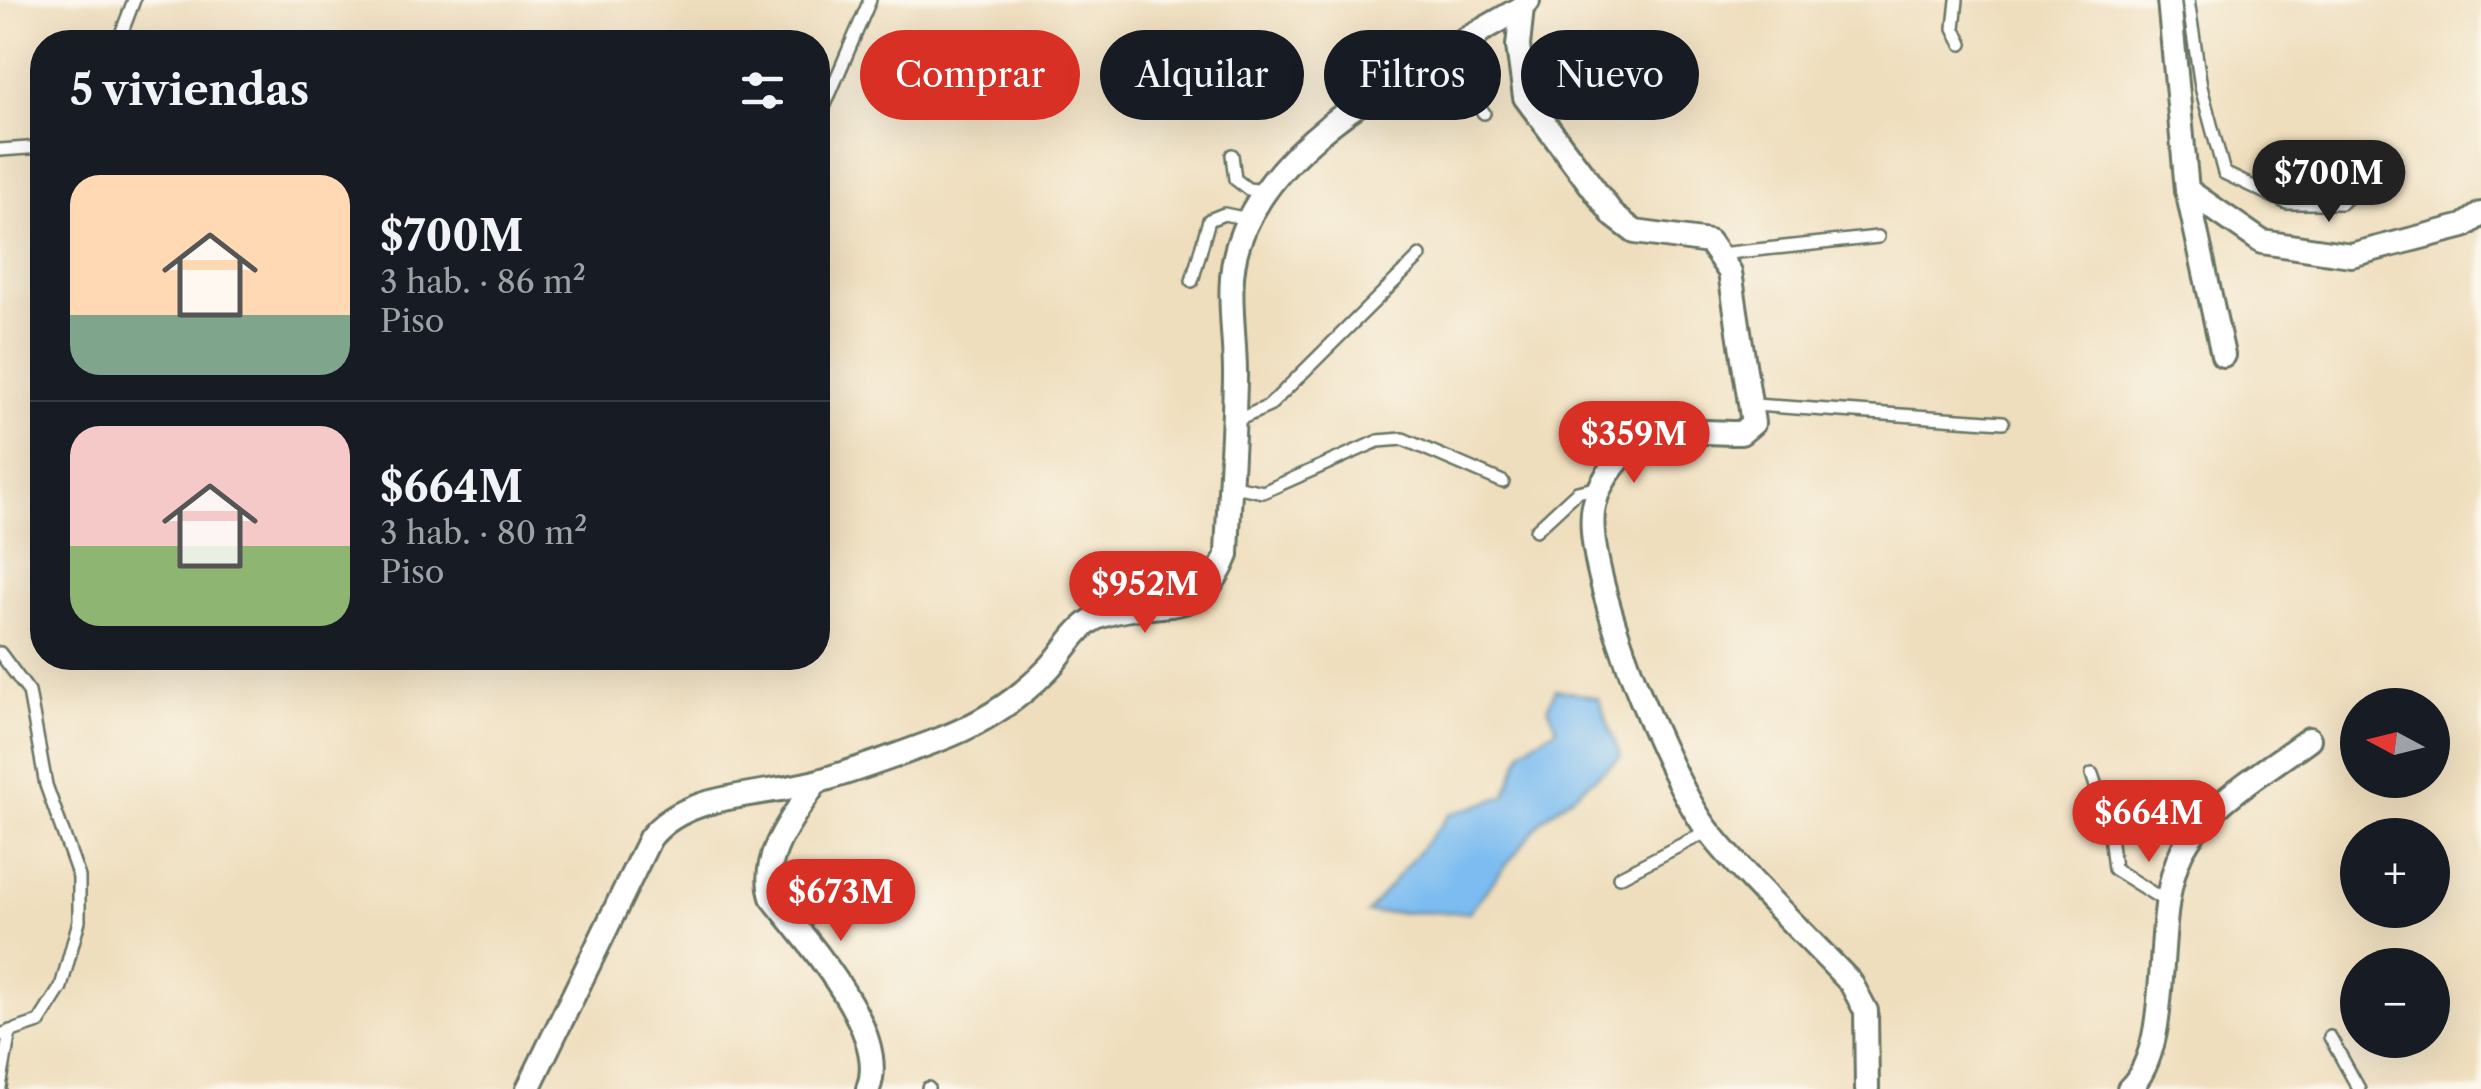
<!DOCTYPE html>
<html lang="es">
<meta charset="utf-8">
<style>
:root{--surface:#171b24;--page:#20242c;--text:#f1f3f6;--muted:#9ea1a6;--line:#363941;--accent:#d93025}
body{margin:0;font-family:"Libre Caslon Text",serif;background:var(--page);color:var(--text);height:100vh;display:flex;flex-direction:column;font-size:38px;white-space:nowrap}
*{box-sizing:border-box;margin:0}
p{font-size:32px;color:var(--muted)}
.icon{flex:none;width:55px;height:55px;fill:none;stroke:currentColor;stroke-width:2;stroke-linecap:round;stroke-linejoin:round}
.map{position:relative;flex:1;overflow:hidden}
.details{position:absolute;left:30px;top:30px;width:800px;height:640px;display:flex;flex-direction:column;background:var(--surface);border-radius:40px;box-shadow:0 10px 40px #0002}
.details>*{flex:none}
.top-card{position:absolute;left:860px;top:30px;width:950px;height:90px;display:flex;gap:20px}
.needle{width:65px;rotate:277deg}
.controls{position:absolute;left:2340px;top:688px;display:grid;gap:20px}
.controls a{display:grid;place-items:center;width:110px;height:110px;border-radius:50%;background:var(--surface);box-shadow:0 10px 40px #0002;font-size:50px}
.price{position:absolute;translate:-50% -85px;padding:0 22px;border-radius:35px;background:var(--accent);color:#fff;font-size:32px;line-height:65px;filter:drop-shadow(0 2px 5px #0008)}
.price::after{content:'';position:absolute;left:50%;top:60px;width:30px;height:22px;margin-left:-15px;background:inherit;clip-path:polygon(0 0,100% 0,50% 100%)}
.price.active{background:#222;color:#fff}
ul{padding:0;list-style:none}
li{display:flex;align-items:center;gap:30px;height:250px;padding:0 40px}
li+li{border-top:2px solid var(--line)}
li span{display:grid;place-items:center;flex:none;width:280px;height:200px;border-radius:30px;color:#555}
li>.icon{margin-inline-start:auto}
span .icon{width:120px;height:120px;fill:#fffc;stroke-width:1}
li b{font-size:42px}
h2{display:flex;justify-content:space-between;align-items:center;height:120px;padding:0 40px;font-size:42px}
.pill{padding:0 35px;border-radius:45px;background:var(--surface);box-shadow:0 10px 40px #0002;font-size:35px;line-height:90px}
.pill.active{background:var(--accent);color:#fff}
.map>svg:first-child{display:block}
.water{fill:#7bbcf0;stroke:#4d7c92;stroke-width:2.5}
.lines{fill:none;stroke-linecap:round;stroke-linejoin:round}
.lane-casing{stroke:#687564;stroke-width:16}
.street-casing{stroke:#687564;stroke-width:28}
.lane{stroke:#fff;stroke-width:11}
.street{stroke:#fff;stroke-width:22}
</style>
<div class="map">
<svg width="2481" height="1089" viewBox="0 0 2481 1089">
<rect width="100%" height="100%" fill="#fbf7ec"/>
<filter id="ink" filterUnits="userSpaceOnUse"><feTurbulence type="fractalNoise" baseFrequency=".01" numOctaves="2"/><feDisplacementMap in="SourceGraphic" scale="20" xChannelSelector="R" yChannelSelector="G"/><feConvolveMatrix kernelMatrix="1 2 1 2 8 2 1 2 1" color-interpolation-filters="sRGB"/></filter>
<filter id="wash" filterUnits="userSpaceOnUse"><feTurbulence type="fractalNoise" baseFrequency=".0048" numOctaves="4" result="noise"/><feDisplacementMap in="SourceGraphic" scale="40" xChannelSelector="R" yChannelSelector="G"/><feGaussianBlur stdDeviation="2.25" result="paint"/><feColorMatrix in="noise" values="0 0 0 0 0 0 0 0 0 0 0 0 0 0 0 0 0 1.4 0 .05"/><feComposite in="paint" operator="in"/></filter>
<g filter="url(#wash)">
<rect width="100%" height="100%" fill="#efdebd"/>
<polygon class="water" points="1556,689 1598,698 1621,757 1543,819 1469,912 1367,913 1449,815 1505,796 1523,749 1557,728 1548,707"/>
</g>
<g filter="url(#ink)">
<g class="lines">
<g class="lane-casing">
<g id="lane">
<polyline points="1957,0 1954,28 1962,44"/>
<polyline points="2188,0 2201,87 2224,173 2287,203 2341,203 2375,176"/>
<polyline points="1483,30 1466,95 1484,113"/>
<polyline points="118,42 134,0"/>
<polyline points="818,121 870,0"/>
<polyline points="0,150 42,147"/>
<polyline points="1232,155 1235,179 1248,189 1265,191"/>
<polyline points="1719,254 1878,237"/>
<polyline points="1192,281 1209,220 1224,214 1248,219"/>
<polyline points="1754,405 2003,422"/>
<polyline points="1233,422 1269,406 1420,256"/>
<polyline points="1230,485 1263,492 1378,441 1403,439 1503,482"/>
<polyline points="1536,530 1577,492 1600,487"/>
<polyline points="0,653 29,692 46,785 79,877 79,921 61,987 39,1022 0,1035"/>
<polyline points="2092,774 2109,826 2114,869 2165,901"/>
<polyline points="1619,877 1708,831"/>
<polyline points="2330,1037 2359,1089"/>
<polyline points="0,1087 10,1031"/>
<polyline points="928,1088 928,1089"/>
</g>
</g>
<g class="street-casing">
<g id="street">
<polyline points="2169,0 2187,190 2223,355"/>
<path d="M1528,1L1522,7L1518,46L1525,97L1614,216L1635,232L1709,242L1730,272L1753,423L1741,433C1713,434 1676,427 1650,437C1624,447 1599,480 1594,506C1580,568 1669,782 1710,833C1753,886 1804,933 1851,983L1866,1011L1867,1089"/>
<polyline points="2187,190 2262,242 2351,255 2464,226 2481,214"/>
<path d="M816,782C795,815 759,856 772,897C805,940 891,1032 868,1089"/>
<path d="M528,1089L650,838C687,791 764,797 819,781C860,769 901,754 941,739C983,723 1017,701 1048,669C1065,652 1077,624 1101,616C1157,596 1200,625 1227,555C1229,496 1234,437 1235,379C1236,334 1224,285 1239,242C1277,129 1426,65 1522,7"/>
<path d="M2129,1089C2177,1043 2149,916 2182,851C2207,803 2266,771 2309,739"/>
</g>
</g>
<use href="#lane" class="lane"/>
<use href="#street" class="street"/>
</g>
</g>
</svg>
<div class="controls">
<a><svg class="needle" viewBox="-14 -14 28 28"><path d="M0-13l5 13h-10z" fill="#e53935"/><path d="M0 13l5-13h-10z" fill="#9ea1a6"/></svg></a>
<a>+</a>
<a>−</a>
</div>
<b class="price active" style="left:2329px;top:225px">$700M</b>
<b class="price" style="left:1634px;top:486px">$359M</b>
<b class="price" style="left:1145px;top:636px">$952M</b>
<b class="price" style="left:2149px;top:865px">$664M</b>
<b class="price" style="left:841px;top:944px">$673M</b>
<div class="top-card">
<a class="pill active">Comprar</a>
<a class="pill">Alquilar</a>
<a class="pill">Filtros</a>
<a class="pill">Nuevo</a>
</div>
<section class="details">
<h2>5 viviendas<svg class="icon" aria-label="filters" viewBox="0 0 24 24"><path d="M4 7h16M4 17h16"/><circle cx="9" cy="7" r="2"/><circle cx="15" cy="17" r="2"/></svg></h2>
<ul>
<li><span style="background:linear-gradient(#ffd9b3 70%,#7fa58c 0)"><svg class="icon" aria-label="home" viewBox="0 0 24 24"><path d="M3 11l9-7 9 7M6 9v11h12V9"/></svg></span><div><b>$700M</b><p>3 hab. · 86 m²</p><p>Piso</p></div></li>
<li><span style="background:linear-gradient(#f6c9c9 60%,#8fb573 0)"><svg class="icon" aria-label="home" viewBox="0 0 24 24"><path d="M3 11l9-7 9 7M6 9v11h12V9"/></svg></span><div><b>$664M</b><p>3 hab. · 80 m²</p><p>Piso</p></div></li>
</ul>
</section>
</div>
